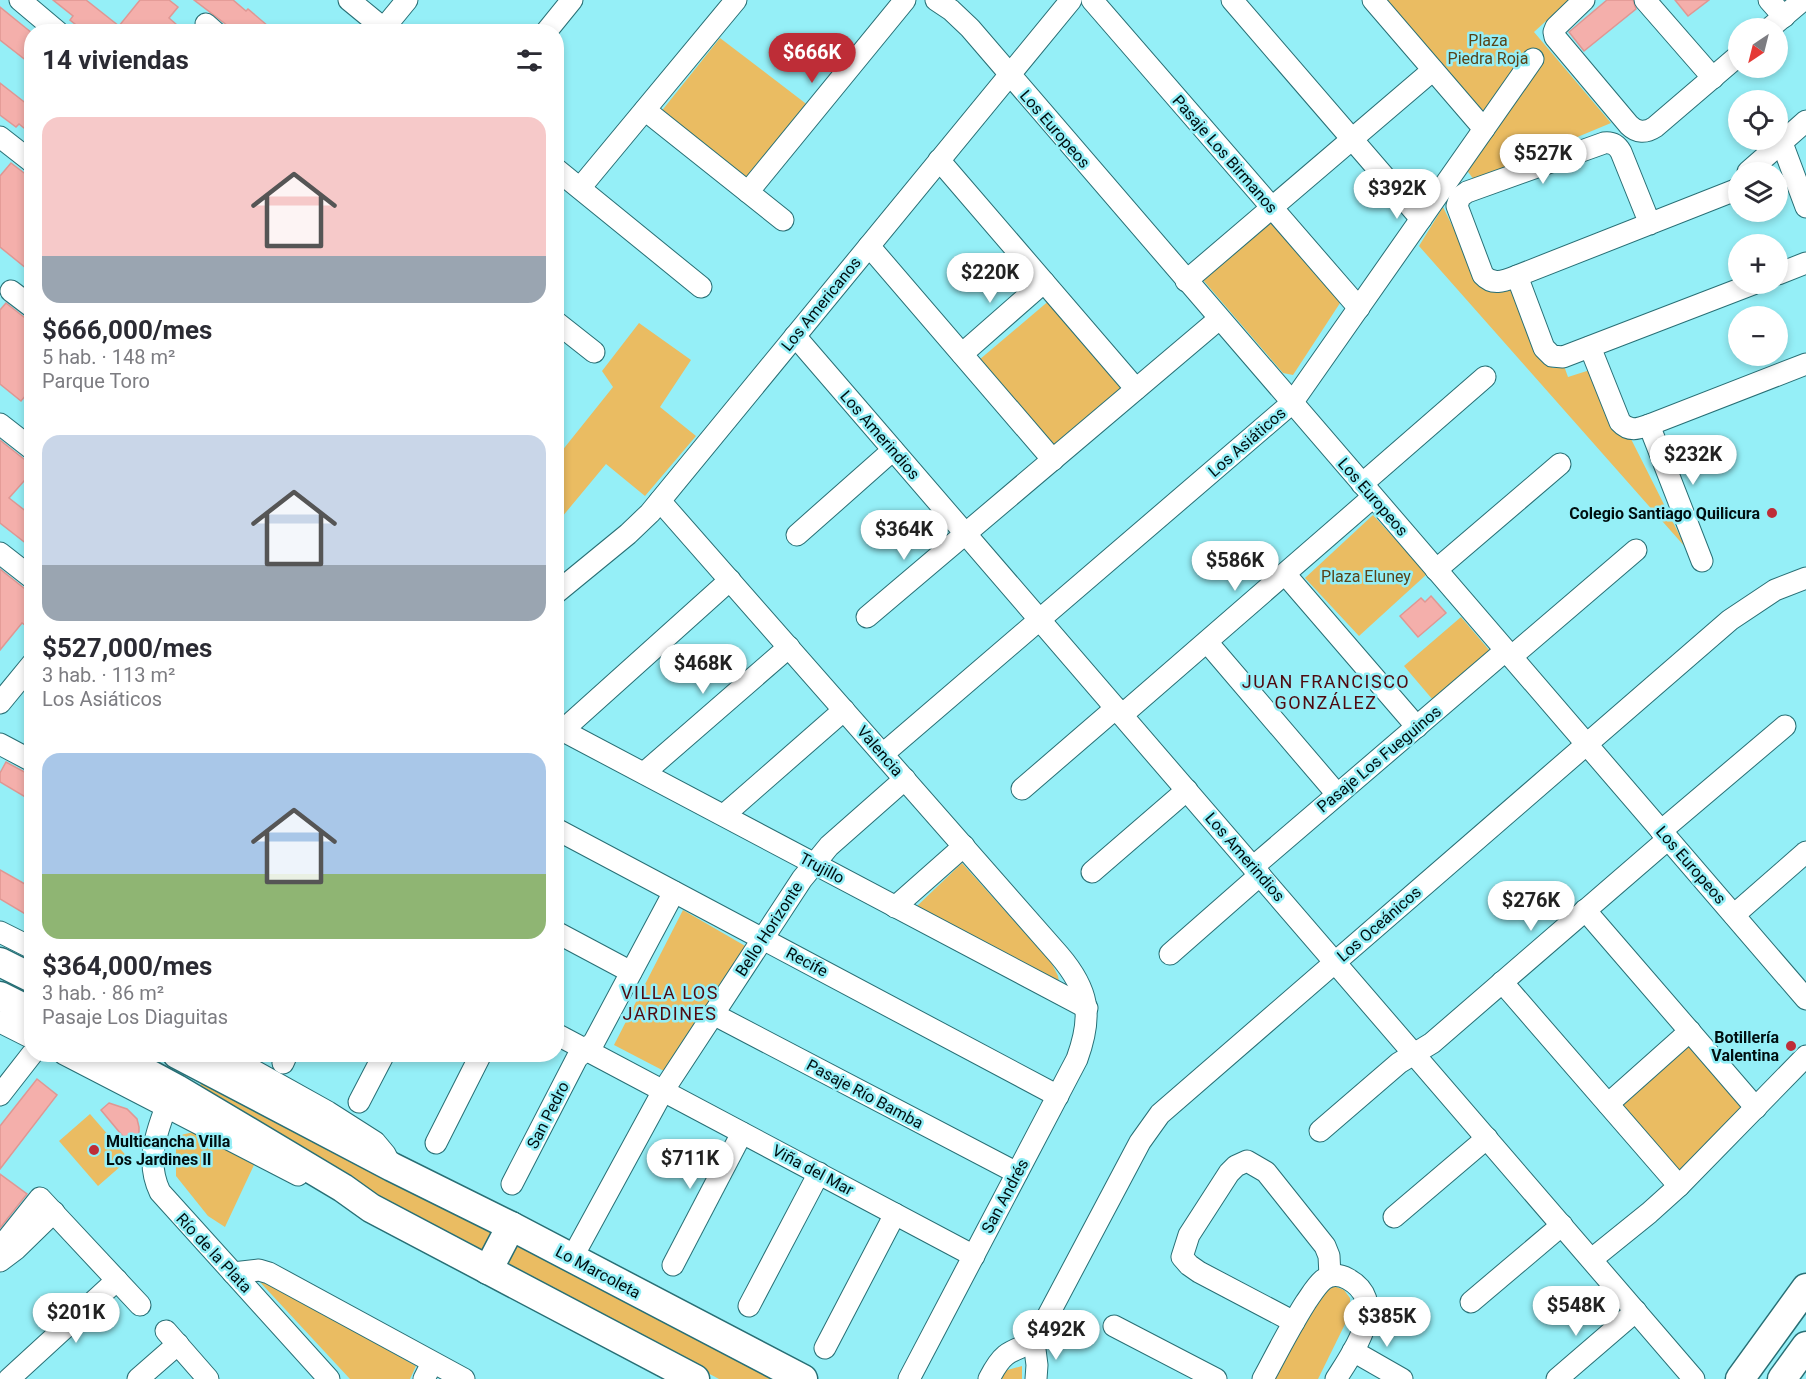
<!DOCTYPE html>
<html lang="es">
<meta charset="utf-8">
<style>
:root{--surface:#fff;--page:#f2f2f3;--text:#2b2b33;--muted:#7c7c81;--accent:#be2d37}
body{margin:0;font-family:Roboto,sans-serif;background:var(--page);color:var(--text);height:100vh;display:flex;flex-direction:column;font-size:22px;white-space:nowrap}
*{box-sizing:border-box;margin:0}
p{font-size:20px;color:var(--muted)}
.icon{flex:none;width:33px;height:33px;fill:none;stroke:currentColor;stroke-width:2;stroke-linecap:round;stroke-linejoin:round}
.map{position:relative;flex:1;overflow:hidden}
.side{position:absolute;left:24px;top:24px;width:540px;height:1038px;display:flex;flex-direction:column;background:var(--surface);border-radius:24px;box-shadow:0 3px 9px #0003}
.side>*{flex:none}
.needle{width:39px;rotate:215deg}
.fabs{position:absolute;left:1728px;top:18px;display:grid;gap:12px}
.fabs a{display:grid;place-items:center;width:60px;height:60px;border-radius:50%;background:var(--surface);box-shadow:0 3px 9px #0003;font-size:30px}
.price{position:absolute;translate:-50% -51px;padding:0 14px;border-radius:21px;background:#fff;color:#222;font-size:20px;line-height:39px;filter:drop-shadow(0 2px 3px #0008)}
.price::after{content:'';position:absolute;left:50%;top:36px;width:18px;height:14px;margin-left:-9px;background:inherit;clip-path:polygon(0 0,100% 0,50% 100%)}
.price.selected{background:var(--accent);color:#fff}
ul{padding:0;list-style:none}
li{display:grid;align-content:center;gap:12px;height:318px;padding:0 18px}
li span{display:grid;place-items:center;height:186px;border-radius:18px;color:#555}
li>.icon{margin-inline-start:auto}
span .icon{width:108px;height:108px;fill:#fffc;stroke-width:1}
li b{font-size:26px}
h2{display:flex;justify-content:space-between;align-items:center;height:72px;padding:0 18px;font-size:26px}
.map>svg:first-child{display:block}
.green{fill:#eabc62}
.building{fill:#f4afab;stroke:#df9793;stroke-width:1.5}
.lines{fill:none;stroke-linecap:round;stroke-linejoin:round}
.street-casing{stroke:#286f75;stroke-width:23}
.secondary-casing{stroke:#286f75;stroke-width:31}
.street{stroke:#fff;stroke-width:21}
.secondary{stroke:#fff;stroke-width:28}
.poi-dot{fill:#be2d37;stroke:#95eff7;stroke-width:2}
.labels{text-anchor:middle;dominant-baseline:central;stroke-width:5;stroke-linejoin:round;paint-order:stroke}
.park-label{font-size:16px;fill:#584318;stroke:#95eff7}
.street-label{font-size:16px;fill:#000f11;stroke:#95eff7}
.poi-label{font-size:16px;font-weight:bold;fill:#000f11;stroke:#95eff7;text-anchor:end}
.neighbourhood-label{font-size:18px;letter-spacing:1.5px;fill:#4f0a10;stroke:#95eff7}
</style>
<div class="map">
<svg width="1806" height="1379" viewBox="0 0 1806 1379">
<rect width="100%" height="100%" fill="#95eff7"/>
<g class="green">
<polygon points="1382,0 1569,0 1534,32 1611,123 1474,180 1466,169 1494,131"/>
<polygon points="720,38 809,106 747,179 660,113"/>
<polygon points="1443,207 1482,286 1490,292 1512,290 1542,358 1553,368 1564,366 1568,377 1590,370 1619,431 1631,439 1686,548 1419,246"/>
<polygon points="1274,220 1342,300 1293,375 1283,373 1203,280"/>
<polygon points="1051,299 1126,387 1055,448 979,360"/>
<polygon points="639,323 691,360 660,407 696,436 645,496 606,464 557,523 557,457 613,387 602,371"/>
<polygon points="1373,515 1427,574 1359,636 1305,578"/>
<polygon points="1461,617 1490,651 1433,700 1404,666"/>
<polygon points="962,863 1051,962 1058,976 1060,987 916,907"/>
<polygon points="683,910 747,947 664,1071 614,1045"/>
<polygon points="1687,1043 1747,1108 1678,1171 1620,1101"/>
<polygon points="203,1074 786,1379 719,1379 197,1100"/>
<polygon points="90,1114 129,1159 98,1186 59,1141"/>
<polygon points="194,1132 254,1165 225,1227 208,1216 176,1176 176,1136"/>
<polygon points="259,1281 283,1291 416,1366 410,1379 350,1379"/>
<polygon points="1326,1283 1344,1290 1350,1298 1350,1314 1318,1379 1272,1379"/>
<polygon points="1022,1366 1022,1379 1000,1379 1004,1371"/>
</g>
<g class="building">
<polygon points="53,0 86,0 119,26 140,0 169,0 178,7 169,18 185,32 85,32 70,20 73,16"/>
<polygon points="194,0 233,0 246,11 248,9 275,32 236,32"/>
<polygon points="1607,0 1633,0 1636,9 1584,51 1569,32"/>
<polygon points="1675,0 1709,0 1688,16"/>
<polygon points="0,7 32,33 32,65 0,40"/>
<polygon points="0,83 32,108 32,119 24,128 19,124 16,127 0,115"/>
<polygon points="11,163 32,179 32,273 0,247 0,176"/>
<polygon points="6,303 24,317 32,320 32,388 21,401 0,384 0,310"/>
<polygon points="0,440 24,459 32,462 32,472 9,498 32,516 32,548 0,523"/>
<polygon points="0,569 24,588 32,591 32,630 22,623 0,650"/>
<polygon points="1431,596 1446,613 1418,637 1400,616 1421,598 1425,602"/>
<polygon points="6,762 32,776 32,801 0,782 0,773"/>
<polygon points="0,870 32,888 32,918 0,899"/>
<polygon points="37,1079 57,1095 0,1169 0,1126"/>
<polygon points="109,1103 127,1109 137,1119 139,1127 139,1136 131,1146 101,1110"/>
<polygon points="0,1174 27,1194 0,1228"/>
</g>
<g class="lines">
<g class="street-casing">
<g id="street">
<polyline points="20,0 58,32"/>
<polyline points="349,0 388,32"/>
<polyline points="936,0 951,10 970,28 1806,999"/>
<polyline points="1092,0 1359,308"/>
<polyline points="1232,0 1421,219"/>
<polyline points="1373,0 1484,129"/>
<path d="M1584,0L1556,27L1554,32L1555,37L1629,125C1637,133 1646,133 1655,127L1738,56"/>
<polyline points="1645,0 1713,78"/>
<polyline points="1769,0 1784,17"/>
<polyline points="206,24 215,32"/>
<polyline points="384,28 407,0"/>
<polyline points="1770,28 1803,0"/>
<polyline points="546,32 572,0"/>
<polyline points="645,110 783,220"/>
<polyline points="0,137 32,162"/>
<polyline points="1782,143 1806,207"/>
<polyline points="939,160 1136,389"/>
<polyline points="556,169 701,287"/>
<polyline points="1748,172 1806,121"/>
<polyline points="580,188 736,0"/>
<polyline points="748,192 905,0"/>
<path d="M1650,224L1621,152C1617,145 1612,142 1604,143L1467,192L1460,197L1457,206L1483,275C1493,286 1504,281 1517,276L1738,189"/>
<polyline points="869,246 1053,460"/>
<polyline points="1778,274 1806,263"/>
<polyline points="1517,276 1544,348 1552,356 1563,357 1753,284"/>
<polyline points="1186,281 1433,70"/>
<polyline points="11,291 32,307"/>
<polyline points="556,322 594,352"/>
<polyline points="795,336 1694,1379"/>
<path d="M1590,347L1620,422C1629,432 1638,429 1649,425L1806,364"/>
<polyline points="962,354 1044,282"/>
<polyline points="0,424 32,449"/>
<polyline points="1649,425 1702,561"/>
<polyline points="1362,484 1485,377"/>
<path d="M660,501L1059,955C1089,990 1093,1015 1077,1059L909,1379"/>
<polyline points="797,535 893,450"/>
<polyline points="0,553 32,578"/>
<polyline points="1436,570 1560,464"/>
<polyline points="1285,574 1417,727"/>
<polyline points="556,593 628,534 650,513 1071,0"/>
<polyline points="867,617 1219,319"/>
<polyline points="1207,642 1337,794"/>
<polyline points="1511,657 1636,550"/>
<polyline points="0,703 32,664"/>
<polyline points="1122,715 1373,497"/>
<polyline points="556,727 1087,1008"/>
<polyline points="563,730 730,580"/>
<polyline points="0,744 32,761"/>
<polyline points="883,754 1292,403 1533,59"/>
<polyline points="644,773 789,647"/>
<polyline points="1022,789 1116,708"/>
<polyline points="724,815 844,710"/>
<polyline points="556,829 1058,1096"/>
<polyline points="1661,831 1785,726"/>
<polyline points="1253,867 1505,651"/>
<polyline points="1092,872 1187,790"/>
<polyline points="895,907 964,846"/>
<polyline points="1585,910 1756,1108"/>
<polyline points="1734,915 1806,852"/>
<polyline points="0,932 32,948"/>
<polyline points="556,932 631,972"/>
<polyline points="1170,954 1260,875"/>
<polyline points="1502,982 1679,1186"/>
<polyline points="713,1014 1017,1173"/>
<polyline points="0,1022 32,1038"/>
<polyline points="556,1034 974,1256"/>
<polyline points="64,1054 298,1175"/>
<polyline points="224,1054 328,1112 375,1142 385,1154 390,1164"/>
<polyline points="283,1063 287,1054"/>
<polyline points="0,1095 32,1054"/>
<polyline points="359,1102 384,1054"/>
<polyline points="1608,1104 1690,1031"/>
<path d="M166,1107C155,1136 146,1163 160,1192L329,1379"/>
<polyline points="1320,1131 1399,1063 1432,1043 1668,839"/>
<polyline points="436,1143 481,1054"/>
<polyline points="512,1184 577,1058 594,1042 674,892"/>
<polyline points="1394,1217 1487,1138"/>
<polyline points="0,1248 40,1198 140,1305"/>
<polyline points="572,1258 663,1091 802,879 829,846 905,779"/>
<polyline points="1592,1259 1649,1213 1679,1186 1806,1056"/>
<polyline points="0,1261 16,1249 54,1212"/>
<polyline points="673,1265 742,1133"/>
<polyline points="233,1273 259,1270 269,1273 464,1379"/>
<polyline points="1471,1302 1562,1225"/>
<polyline points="749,1306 819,1173"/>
<polyline points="1294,1322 1199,1272 1189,1265 1182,1257 1189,1235 1229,1173 1236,1166 1247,1161 1266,1172 1325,1246 1329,1256 1330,1276"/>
<polyline points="1114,1326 1216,1379"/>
<polyline points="166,1331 208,1379"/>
<polyline points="825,1348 895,1214"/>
<polyline points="1353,1351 1402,1379"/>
<polyline points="9,1379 117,1280"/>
<polyline points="138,1379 178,1344"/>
<polyline points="424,1379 432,1363"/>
<path d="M989,1379C1002,1353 1008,1352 1034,1342"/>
<polyline points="1036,1379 1037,1365 1034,1342 1140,1142 1160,1114 1730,620 1775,590 1806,578"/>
<path d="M1263,1379C1277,1353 1290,1327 1306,1302C1311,1295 1316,1286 1323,1280C1330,1274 1339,1274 1348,1279C1390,1302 1353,1352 1336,1379"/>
<polyline points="1557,1379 1636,1311"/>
</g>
</g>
<g class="secondary-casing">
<g id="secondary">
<polyline points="0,962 32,978"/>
<polyline points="0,996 32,1012"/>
<polyline points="112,1054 177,1089 343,1188 371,1208 695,1379"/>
<polyline points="177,1054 392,1167 511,1226 803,1379"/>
<polyline points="488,1270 511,1226"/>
<polyline points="1740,1379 1806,1288"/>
<polyline points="1782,1379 1806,1346"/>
</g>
</g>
<use href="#street" class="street"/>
<use href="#secondary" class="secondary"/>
</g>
<g class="poi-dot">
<circle cx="1772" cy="513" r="6"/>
<circle cx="1791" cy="1046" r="6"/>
<circle cx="94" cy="1150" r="6"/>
</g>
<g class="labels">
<g class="park-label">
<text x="1488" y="40">Plaza<tspan x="1488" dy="18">Piedra Roja</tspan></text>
<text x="1366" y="576">Plaza Eluney</text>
</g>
<g class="street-label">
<text transform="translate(1055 129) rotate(49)">Los Europeos</text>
<text transform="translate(1225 154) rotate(49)">Pasaje Los Birmanos</text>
<text transform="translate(821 304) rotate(-51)">Los Americanos</text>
<text transform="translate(880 435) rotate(49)">Los Amerindios</text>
<text transform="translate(1247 442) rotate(-41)">Los Asiáticos</text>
<text transform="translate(1373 497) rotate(49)">Los Europeos</text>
<text transform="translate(880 751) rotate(49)">Valencia</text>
<text transform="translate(1379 759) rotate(-40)">Pasaje Los Fueguinos</text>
<text transform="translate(1245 857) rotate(49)">Los Amerindios</text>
<text transform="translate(1691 865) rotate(49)">Los Europeos</text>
<text transform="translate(822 868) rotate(28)">Trujillo</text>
<text transform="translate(1379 924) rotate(-41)">Los Oceánicos</text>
<text transform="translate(769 929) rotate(-57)">Bello Horizonte</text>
<text transform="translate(807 962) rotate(28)">Recife</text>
<text transform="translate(865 1094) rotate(28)">Pasaje Río Bamba</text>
<text transform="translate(548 1115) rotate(-63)">San Pedro</text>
<text transform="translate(813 1170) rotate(28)">Viña del Mar</text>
<text transform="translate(1005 1196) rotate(-62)">San Andrés</text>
<text transform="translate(214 1253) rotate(47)">Río de la Plata</text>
<text transform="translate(598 1272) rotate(28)">Lo Marcoleta</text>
</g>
<g class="poi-label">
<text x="1760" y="513">Colegio Santiago Quilicura</text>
<text x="1779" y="1037">Botillería<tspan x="1779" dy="18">Valentina</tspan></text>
<text x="106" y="1141" text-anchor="start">Multicancha Villa<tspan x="106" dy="18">Los Jardines II</tspan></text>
</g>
<g class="neighbourhood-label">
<text x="1326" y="681">JUAN FRANCISCO<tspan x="1326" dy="21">GONZÁLEZ</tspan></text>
<text x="670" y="992">VILLA LOS<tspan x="670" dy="21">JARDINES</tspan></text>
</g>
</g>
</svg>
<div class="fabs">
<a><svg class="needle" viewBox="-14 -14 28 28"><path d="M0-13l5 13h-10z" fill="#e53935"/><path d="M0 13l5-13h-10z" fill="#7c7c81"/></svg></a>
<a><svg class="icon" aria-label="locate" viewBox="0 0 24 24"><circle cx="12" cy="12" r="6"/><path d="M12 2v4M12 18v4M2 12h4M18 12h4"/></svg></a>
<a><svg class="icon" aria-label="layers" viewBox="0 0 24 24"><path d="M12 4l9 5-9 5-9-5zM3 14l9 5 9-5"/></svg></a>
<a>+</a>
<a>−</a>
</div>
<b class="price selected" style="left:812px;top:84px">$666K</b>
<b class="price" style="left:1543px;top:185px">$527K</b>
<b class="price" style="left:1397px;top:220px">$392K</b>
<b class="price" style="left:990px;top:304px">$220K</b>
<b class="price" style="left:1693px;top:486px">$232K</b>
<b class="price" style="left:904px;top:561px">$364K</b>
<b class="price" style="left:1235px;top:592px">$586K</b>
<b class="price" style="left:703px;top:695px">$468K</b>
<b class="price" style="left:1531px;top:932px">$276K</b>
<b class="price" style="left:690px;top:1190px">$711K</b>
<b class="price" style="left:1576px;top:1337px">$548K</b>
<b class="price" style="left:76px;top:1344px">$201K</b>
<b class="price" style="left:1387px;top:1348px">$385K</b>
<b class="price" style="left:1056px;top:1361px">$492K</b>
<section class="side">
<h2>14 viviendas<svg class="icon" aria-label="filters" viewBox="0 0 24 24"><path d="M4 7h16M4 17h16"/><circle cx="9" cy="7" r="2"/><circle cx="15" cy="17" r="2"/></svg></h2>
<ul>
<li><span style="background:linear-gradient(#f6c9c9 75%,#9aa5b1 0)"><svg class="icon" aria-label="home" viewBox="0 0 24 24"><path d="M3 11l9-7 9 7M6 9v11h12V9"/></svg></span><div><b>$666,000/mes</b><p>5 hab. · 148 m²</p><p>Parque Toro</p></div></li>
<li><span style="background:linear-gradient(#c9d6e8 70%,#9aa5b1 0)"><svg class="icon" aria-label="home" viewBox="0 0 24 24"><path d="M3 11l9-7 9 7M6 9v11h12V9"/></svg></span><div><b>$527,000/mes</b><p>3 hab. · 113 m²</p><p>Los Asiáticos</p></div></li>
<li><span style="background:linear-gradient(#a9c7e8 65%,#8fb573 0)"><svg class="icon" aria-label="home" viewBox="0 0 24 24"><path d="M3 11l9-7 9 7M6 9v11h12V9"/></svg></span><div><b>$364,000/mes</b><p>3 hab. · 86 m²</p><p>Pasaje Los Diaguitas</p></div></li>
</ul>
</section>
</div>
